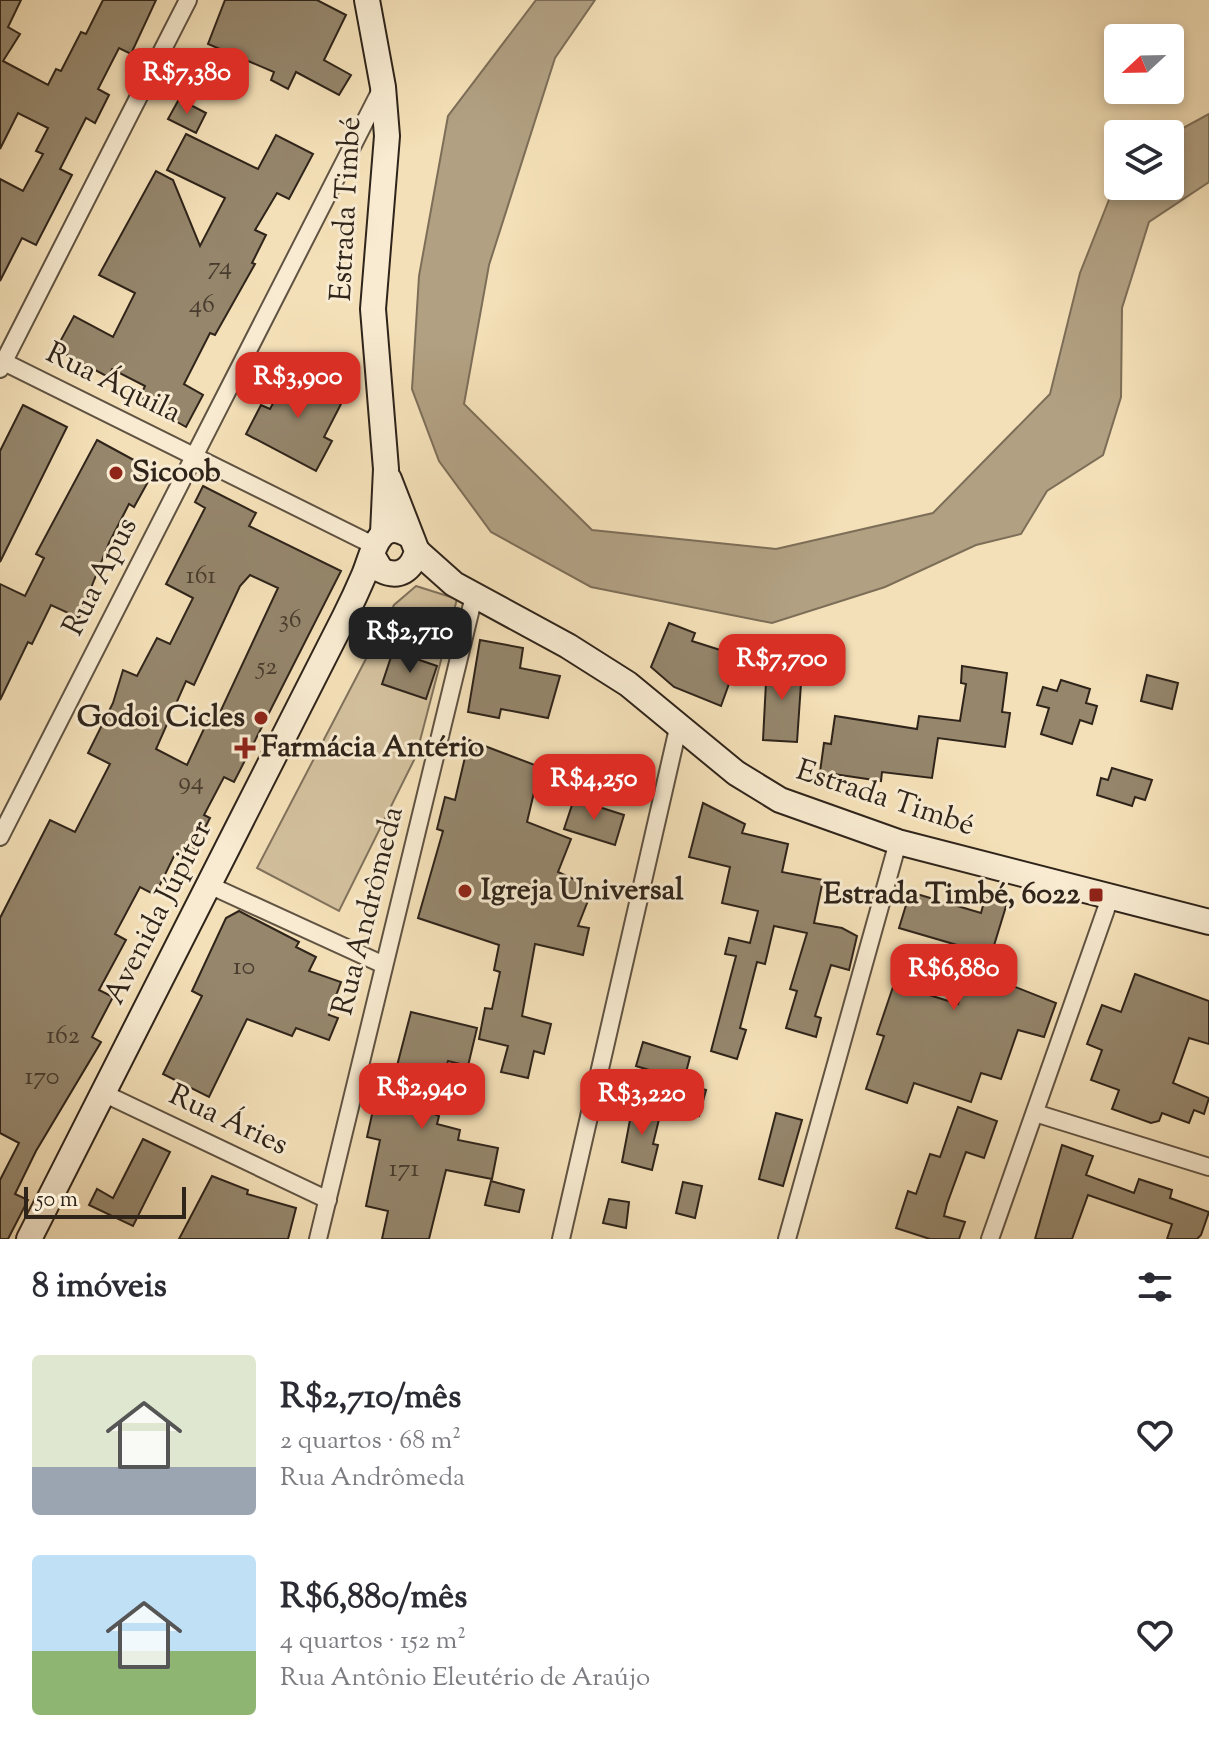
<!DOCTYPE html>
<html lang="pt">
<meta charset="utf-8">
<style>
:root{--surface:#fff;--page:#f7f7f7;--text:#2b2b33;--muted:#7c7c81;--accent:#d93025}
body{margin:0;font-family:"Sorts Mill Goudy",serif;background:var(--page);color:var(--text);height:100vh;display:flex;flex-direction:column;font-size:30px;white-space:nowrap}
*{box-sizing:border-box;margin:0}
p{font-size:26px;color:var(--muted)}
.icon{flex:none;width:44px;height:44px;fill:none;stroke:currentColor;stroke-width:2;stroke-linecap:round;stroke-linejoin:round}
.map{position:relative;height:1239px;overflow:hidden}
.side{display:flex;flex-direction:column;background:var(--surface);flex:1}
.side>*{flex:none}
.needle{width:52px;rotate:248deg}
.fabs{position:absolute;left:1104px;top:24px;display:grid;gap:16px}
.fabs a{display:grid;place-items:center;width:80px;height:80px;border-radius:8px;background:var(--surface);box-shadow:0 4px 12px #0003;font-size:40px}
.scale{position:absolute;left:24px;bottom:20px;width:162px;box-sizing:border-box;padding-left:8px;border:4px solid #2f241a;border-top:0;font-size:22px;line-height:28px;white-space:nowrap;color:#2f241a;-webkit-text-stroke:6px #f8ebd1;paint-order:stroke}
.price{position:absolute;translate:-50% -68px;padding:0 18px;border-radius:16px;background:var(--accent);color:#fff;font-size:26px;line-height:52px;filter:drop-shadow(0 2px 4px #0008)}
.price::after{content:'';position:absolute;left:50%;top:48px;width:24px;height:18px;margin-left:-12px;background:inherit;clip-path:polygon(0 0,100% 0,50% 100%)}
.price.active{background:#222;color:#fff}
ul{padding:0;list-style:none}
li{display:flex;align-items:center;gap:24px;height:200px;padding:0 32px}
li span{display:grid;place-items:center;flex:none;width:224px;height:160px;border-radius:8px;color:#555}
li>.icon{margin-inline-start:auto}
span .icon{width:96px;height:96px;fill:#fffc;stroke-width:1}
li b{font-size:34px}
h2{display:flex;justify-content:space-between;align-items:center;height:96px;padding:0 32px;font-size:34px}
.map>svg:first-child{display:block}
.green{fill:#d3c09d;stroke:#81725c;stroke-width:2}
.water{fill:#b1a082;stroke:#7d6e58;stroke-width:2}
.building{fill:#95866c;stroke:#2f241a;stroke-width:2;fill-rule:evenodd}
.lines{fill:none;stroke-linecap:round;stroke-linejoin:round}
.street-casing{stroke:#605342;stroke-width:20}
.secondary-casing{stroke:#2f241a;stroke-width:28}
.street{stroke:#f8ebd1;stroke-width:16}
.secondary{stroke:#f8ebd1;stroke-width:24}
.poi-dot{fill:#8f2418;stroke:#f8ebd1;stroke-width:3}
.labels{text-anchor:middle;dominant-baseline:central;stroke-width:6;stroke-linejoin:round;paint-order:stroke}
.number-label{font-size:26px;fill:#483c2e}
.street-label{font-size:30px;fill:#2f241a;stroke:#f8ebd1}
.poi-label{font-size:30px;font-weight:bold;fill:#2f241a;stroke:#f8ebd1;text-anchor:start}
</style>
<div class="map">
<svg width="1209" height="1239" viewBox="0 0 1209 1239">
<rect width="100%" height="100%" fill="#f4e0b8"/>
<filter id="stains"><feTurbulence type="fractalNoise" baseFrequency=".0025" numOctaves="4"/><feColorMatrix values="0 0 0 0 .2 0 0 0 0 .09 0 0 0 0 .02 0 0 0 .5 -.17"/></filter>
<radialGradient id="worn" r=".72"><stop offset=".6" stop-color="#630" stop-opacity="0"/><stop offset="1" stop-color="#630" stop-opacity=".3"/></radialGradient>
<polygon class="green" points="416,586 457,599 416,756 339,911 257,868 394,605"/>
<polygon class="water" points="536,0 595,0 555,58 489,265 464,404 592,530 776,549 933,513 1050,394 1080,273 1118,177 1118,186 1170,186 1170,135 1209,114 1209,182 1149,222 1122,308 1121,397 1103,455 1047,491 1021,534 976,545 885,587 772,623 591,587 491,532 439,461 412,389 419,276 448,116"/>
<g class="building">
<polygon points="0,0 21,0 8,27 20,34 3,61 48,85 56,69 61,71 81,32 86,34 103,0 156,0 131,54 119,48 98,89 109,95 95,123 86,118 60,169 72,175 36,245 22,238 0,281 0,179 23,191 43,154 36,151 48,128 18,113 0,149"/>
<polygon points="225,0 317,0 346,15 324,60 351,75 339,95 296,72 288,89 271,80 274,72 208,44"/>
<polygon points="179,99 206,113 196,133 168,119"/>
<polygon points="186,134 258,169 276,135 313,154 289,199 277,193 255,230 266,235 252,263 255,264 215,335 210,333 184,384 203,395 186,427 147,405 149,402 140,397 145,386 112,369 108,377 56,349 74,316 113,337 135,293 99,275 156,171 173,180 200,246 225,198 167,170"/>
<polygon points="292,368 341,393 336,402 341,404 324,437 332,441 316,471 246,434 261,405 270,409"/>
<polygon points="23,405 67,427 0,562 0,451"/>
<polygon points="97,440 154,471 134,507 129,504 109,543 79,618 51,605 32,644 28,642 0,700 0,584 25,596 44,558 36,554"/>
<path d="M203,486L256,513L249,526L341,571L234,782L224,777L204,815L210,818L188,861L175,854L155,895L140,887L115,934L126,940L99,990L113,997L92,1037L101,1042L36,1151L15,1194L28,1200L8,1239H0V1180L19,1143L0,1133V918L50,820L75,832L110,764L88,753L113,703L123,670L137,676L157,638L170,644L193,598L166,584L205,508L195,502ZM250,575L278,588L216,721L209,718L187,765L156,749L186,681L194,685L240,586Z"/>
<polygon points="669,623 695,633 692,641 739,656 721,706 674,687 651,667"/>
<polygon points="480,640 523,648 520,668 560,676 548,718 501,709 499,718 468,712"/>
<polygon points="393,651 437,666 426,699 382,684"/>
<polygon points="767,663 791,664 802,669 797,742 763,740"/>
<polygon points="962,666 1007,673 1002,712 1010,713 1005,747 938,738 932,778 882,772 881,781 820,772 824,743 831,744 835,716 917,729 919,716 960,721 966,684 961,683"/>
<polygon points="1147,675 1178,683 1172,709 1141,701"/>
<polygon points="1061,680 1090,689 1086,703 1097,706 1092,724 1080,720 1072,744 1041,734 1049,708 1037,705 1043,687 1057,691"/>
<polygon points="469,740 540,767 527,822 571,839 558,872 593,888 578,926 589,928 583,955 535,944 522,1016 551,1024 544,1054 534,1051 528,1078 501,1072 508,1046 479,1039 485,1008 492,1009 500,972 494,970 499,945 418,918 443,831 437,829 445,797 455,800"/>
<polygon points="1112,768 1152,780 1145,800 1135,797 1132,806 1097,795 1101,778 1108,780"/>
<polygon points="574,799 624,815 615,845 564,829"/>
<polygon points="703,803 745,824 742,833 788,844 782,872 823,880 814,923 842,928 857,936 849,970 831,965 815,1016 821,1018 816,1037 786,1028 797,991 790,989 807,933 774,926 765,964 757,962 740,1028 746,1030 737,1059 711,1051 736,956 725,954 729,938 750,943 758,911 722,903 730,867 689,857"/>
<polygon points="910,892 981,913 985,898 1007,903 985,975 1056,1003 1044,1037 1018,1030 1001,1079 981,1073 971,1102 914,1083 907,1103 866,1089 884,1036 877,1034 894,984 958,1004 974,950 899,928"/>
<polygon points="239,911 299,942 296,947 316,957 309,971 341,982 329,1015 338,1018 329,1040 296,1028 292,1036 247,1019 209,1097 163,1074 202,996 192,991 226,918"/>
<polygon points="1135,974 1209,1001 1209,1044 1189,1038 1173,1083 1209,1098 1204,1114 1194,1110 1189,1123 1162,1113 1159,1121 1151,1123 1112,1109 1119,1090 1091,1080 1102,1050 1087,1044 1102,1005 1121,1012"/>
<polygon points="411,1012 477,1028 468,1066 448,1061 434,1114 439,1116 437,1124 460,1130 458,1140 498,1148 492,1179 446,1170 429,1239 382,1239 388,1211 366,1206 380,1140 367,1137 373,1110 385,1112"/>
<polygon points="643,1042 690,1057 683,1084 706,1090 699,1116 650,1102 659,1073 636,1066"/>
<polygon points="633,1104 661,1111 653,1144 658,1145 652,1170 622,1162"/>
<polygon points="958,1107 997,1121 984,1158 966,1152 947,1204 944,1216 965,1222 959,1239 930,1239 896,1228 908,1191 916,1194 930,1154 940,1157"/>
<polygon points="776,1113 802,1120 783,1186 759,1179"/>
<polygon points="143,1139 170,1152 133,1226 89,1205 97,1189 113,1198"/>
<polygon points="1062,1145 1093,1156 1086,1175 1134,1193 1139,1179 1172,1190 1170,1198 1209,1212 1201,1235 1197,1239 1167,1239 1172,1224 1088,1195 1072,1239 1035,1239"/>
<polygon points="212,1176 248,1190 247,1194 296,1208 288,1239 179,1239"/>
<polygon points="491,1181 524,1190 519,1212 485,1205"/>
<polygon points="683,1182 702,1186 695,1218 676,1213"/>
<polygon points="609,1199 629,1202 626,1228 603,1223"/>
</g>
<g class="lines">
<g class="street-casing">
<g id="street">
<polyline points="0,360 373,545"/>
<polyline points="0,369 188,0"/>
<polyline points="0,837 382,88"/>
<polyline points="209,885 384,965"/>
<polyline points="103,1093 328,1200"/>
<polyline points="1035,1113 1209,1167"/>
<polyline points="318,1239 474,596"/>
<polyline points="561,1239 679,724"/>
<polyline points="787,1239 898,842"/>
<polyline points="990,1239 1110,898"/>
</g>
</g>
<g class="secondary-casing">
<g id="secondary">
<polyline points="367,0 383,87 387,136 373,309 386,469 383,533"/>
<polyline points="417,551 454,584 568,646 628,684 736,773 780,800 898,842 1209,922"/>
<path d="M372,555L381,570C399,579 412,570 417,551L389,479"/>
<path d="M29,1239L345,616C352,602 358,589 364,575C373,554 378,515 410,536"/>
</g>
</g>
<use href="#street" class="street"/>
<use href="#secondary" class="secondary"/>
</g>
<g class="poi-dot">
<circle cx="116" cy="473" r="8"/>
<circle cx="261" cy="718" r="8"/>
<path d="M241 736h8v8h8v8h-8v8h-8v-8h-8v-8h8z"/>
<circle cx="465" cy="891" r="8"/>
<rect x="1088" y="887" width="16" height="16" rx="4"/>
</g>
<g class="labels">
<g class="number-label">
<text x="220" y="267">74</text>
<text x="202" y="305">46</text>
<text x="201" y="576">161</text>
<text x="290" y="620">36</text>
<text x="267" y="667">52</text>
<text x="191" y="782">94</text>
<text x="244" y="967">10</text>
<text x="63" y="1036">162</text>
<text x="42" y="1077">170</text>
<text x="404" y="1169">171</text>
</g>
<g class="street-label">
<text transform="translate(347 209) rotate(-87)">Estrada Timbé</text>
<text transform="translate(113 384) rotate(26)">Rua Áquila</text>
<text transform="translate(101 577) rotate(-63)">Rua Apus</text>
<text transform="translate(885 799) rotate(18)">Estrada Timbé</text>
<text transform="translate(369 911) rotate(-76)">Rua Andrômeda</text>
<text transform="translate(159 913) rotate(-63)">Avenida Júpiter</text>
<text transform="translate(228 1121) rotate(25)">Rua Áries</text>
</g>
<g class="poi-label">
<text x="132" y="473">Sicoob</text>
<text x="245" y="718" text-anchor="end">Godoi Cicles</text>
<text x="261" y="748">Farmácia Antério</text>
<text x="481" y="891">Igreja Universal</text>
<text x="1080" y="895" text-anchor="end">Estrada Timbé, 6022</text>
</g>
</g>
<rect width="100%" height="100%" filter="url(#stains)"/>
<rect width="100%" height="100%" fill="url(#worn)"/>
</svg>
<div class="fabs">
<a><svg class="needle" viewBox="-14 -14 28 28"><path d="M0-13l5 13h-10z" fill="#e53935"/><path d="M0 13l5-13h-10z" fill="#7c7c81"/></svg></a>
<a><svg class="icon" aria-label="layers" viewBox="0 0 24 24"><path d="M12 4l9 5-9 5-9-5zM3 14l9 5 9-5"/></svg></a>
</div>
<div class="scale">50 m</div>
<b class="price" style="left:187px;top:116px">R$7,380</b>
<b class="price" style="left:298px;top:420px">R$3,900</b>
<b class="price active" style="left:410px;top:675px">R$2,710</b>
<b class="price" style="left:782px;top:702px">R$7,700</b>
<b class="price" style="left:594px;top:822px">R$4,250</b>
<b class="price" style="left:954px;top:1012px">R$6,880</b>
<b class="price" style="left:422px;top:1131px">R$2,940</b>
<b class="price" style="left:642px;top:1137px">R$3,220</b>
</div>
<section class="side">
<h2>8 imóveis<svg class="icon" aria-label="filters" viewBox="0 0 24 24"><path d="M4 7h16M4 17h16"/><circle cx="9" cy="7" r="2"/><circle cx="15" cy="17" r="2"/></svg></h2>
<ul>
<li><span style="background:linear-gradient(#dfe7d0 70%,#9aa5b1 0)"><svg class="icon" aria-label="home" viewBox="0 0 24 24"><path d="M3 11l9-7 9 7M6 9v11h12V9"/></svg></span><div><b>R$2,710/mês</b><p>2 quartos · 68 m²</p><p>Rua Andrômeda</p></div><svg class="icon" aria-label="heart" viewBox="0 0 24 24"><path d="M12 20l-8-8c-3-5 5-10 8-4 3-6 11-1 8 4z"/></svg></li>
<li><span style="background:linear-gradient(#bfe0f5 60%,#8fb573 0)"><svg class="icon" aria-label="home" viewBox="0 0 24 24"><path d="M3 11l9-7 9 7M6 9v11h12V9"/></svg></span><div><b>R$6,880/mês</b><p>4 quartos · 152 m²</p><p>Rua Antônio Eleutério de Araújo</p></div><svg class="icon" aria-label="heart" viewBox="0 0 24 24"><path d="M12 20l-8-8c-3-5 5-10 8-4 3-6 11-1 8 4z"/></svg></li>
</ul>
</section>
